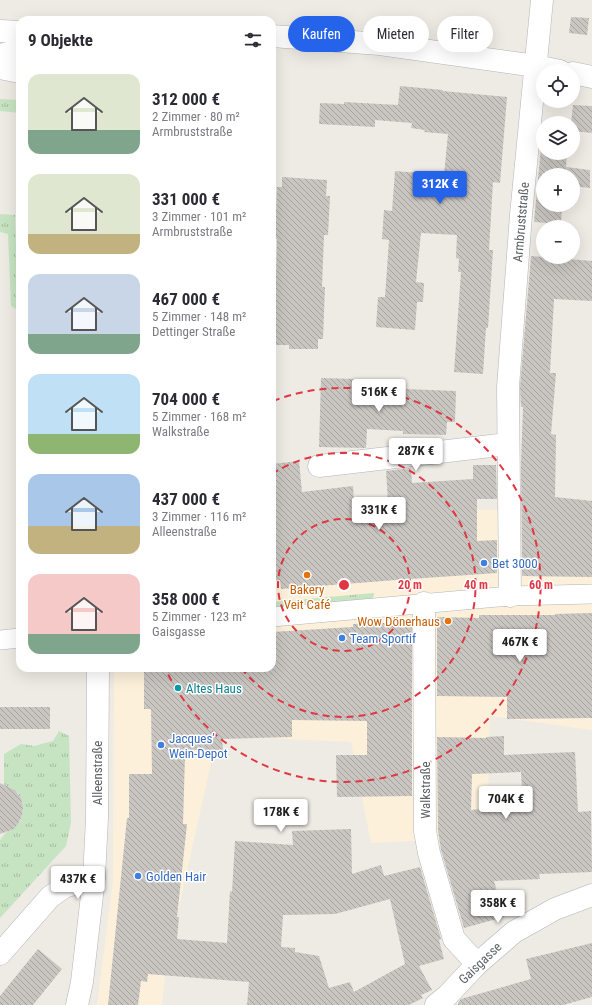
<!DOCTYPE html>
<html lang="de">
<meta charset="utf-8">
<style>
:root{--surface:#fff;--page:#f7f7f7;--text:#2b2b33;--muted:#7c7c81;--accent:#2563eb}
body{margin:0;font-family:"Roboto Condensed",sans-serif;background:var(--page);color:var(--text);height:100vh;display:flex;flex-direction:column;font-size:15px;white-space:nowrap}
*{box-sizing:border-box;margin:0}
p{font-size:13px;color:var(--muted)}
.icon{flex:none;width:22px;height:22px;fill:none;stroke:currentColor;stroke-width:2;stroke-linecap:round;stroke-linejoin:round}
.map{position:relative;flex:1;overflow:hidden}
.drawer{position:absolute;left:16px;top:16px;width:260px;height:656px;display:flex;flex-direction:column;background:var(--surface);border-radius:12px;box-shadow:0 4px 16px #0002}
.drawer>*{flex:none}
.hud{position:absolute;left:288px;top:16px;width:244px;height:36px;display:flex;gap:8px}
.fabs{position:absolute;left:536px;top:64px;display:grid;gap:8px}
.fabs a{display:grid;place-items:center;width:44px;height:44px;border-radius:50%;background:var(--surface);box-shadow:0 4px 16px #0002;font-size:20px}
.price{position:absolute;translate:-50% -34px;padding:0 9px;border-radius:4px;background:#fff;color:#222;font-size:13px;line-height:26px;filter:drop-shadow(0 1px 2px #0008)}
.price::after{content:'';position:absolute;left:50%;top:24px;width:12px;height:9px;margin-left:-6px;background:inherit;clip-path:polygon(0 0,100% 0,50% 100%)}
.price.on{background:var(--accent);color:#fff}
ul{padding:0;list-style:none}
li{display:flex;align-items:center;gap:12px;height:100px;padding:0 12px}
li span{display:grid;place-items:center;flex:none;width:112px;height:80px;border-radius:12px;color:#555}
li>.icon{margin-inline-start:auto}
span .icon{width:48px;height:48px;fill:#fffc;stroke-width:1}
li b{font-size:17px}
h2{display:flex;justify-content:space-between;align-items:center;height:48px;padding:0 12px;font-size:17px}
.tag{padding:0 14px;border-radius:18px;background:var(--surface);box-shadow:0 4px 16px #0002;font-size:14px;line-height:36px}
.tag.on{background:var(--accent);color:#fff}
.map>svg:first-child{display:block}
.commercial{fill:#fcf0db}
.grass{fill:url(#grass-tufts)}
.building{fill:url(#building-back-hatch);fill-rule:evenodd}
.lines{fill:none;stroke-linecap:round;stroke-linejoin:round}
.pedestrian-casing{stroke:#b2b5b9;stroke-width:20}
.minor-casing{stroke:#b2b5b9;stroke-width:23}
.tertiary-casing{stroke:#b2b5b9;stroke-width:23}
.secondary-casing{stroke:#b1b5b9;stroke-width:23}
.pedestrian{stroke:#fff;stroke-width:19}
.minor{stroke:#fff;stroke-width:22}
.tertiary{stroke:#fff;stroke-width:22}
.secondary{stroke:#fff;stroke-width:22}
.ring{fill:none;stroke:#e13743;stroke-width:2;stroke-dasharray:7 5}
.shop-dot{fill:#3f7fe0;stroke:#fff;stroke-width:1.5}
.food-dot{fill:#e8710a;stroke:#fff;stroke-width:1.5}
.culture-dot{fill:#0f9aa8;stroke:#fff;stroke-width:1.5}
.labels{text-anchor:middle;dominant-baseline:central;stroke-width:3;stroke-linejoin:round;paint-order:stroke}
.street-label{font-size:13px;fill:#5c6164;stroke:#fff}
.shop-label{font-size:13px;fill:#366cbe;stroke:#fff;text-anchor:start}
.food-label{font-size:13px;fill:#c56008;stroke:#fff}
.culture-label{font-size:13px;fill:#0d838f;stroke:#fff;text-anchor:start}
.centre{fill:#e13743;stroke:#fff;stroke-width:2}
.ring-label{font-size:12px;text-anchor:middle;font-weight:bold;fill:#e13743;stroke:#fff;stroke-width:3;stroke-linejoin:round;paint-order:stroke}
</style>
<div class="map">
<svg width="592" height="1005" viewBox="0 0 592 1005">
<defs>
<pattern id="grass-tufts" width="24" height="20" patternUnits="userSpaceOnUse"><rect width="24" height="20" fill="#c7e4c2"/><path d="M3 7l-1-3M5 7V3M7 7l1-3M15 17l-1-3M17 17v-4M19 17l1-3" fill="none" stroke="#a5bca1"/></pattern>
<pattern id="building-back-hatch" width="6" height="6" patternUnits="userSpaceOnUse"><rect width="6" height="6" fill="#c9c5c1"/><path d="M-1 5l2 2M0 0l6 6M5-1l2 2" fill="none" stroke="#a6a3a0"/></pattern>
</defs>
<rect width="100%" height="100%" fill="#eeeae4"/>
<polygon class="commercial" points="425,509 592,511 592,730 490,716 487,837 371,843 351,742 217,736 166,966 162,1005 97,1005 113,880 114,668 272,668 272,529"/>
<g class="grass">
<polygon points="0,99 20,100 20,113 0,111"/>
<polygon points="0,214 15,215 18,310 11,306 8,234 0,232"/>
<polygon points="374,593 373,599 272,611 272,602"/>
<path d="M59,731L69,736L71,823L66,846L0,918V840C2,837 5,833 8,831C12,829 11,831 14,828C26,820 25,800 16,791C13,788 8,787 4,785V754L21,744L34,746L53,741Z"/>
</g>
<g class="building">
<polygon points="571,17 589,18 587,35 569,33"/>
<polygon points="400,86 443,90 443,91 507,97 500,183 493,182 489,250 493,250 488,328 486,328 483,374 454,372 461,272 458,272 459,259 456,258 457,235 421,233 416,282 424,283 423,302 417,302 415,330 376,327 378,297 385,297 389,240 382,239 384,210 392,211 395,171 444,175 448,134 424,132 425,130 411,128 412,123 375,120 375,127 319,124 320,103 344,104 344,102 398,105"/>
<polygon points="573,105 592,106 592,133 573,131 573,123 571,123"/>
<polygon points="542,137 543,137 543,153 567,153 566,167 590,170 590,188 573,186 573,175 543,175 543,205 562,205 561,224 534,222"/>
<polygon points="282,177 327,180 326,196 330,196 328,235 324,235 322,287 325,287 323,339 318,339 318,349 289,349 289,345 275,345 275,329 272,329 273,278 276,277 277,239 275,239 277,187 282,187"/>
<polygon points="531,256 592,261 592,301 554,299 550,373 556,373 551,434 556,435 555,497 592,501 592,577 522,576 521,465 523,407 521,407 520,387"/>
<polygon points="321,378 357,379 356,391 369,391 369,397 405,399 405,389 456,391 455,422 447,422 446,435 403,434 403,431 367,429 366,448 319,447"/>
<polygon points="299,461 302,492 353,486 355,517 389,516 386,471 411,468 412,483 473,479 473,465 496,465 497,499 477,499 477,541 497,540 497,573 396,580 281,589 280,580 272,581 272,464"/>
<polygon points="592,613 592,718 507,719 507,697 437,696 437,617 479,618 479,615 555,615 555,614"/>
<path d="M412,622V796L337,797L336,755H367V721L292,720V737L222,739L223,750H193V756H185L183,824H187L177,917H179L177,939L227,943L230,891L232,892L235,841L293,845L292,831L351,829L352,874L381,865L384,876L420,867L441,939L439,940L444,959L419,966L432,990L421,995L423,998L409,1005H247L249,982L148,974L147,982L141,981L138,1005H108L127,818H129V774H152L151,709H144V668H272V632L353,627V624ZM390,899L405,964L354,992L350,982L329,988L319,956L295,952V948L281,947L283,915L335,914Z"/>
<rect x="0" y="707" width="50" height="22"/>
<path d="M504,736V755L575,752L578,812L591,811L592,872L539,874L540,879L494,881L504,917L464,928L441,850L438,831L437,737L486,738V737ZM521,772L523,805L471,810L472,774Z"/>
<polygon points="0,783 15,790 21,798 23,807 22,816 18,824 14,829 0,834"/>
<polygon points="592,943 592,997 563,1005 458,1005 458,1003 461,999 531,979 526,959"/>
<polygon points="38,949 62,969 33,1005 0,1005 0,996"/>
</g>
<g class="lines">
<g class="pedestrian-casing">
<g id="pedestrian">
<polyline points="272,617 510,596 592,594"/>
<polyline points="0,640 20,638"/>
</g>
</g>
<g class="minor-casing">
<g id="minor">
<polyline points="319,466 508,444"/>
<polyline points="510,596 508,387 521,215 542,0"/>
<polyline points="424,603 425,831 429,853 454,939 477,964"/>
<polyline points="0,954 50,897 64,887 94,878"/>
<polyline points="436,1005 447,996 477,964 514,932 555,909 592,895"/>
</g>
</g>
<g class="tertiary-casing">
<g id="tertiary">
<polyline points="0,68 20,72"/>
<polyline points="77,1005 82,982 94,878 97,818 98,668"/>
</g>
</g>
<g class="secondary-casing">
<g id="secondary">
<polyline points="0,31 20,32"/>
<polyline points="272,36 380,44 536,66 560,71"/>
<polyline points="0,55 20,50"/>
<polyline points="573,73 592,77"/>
</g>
</g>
<use href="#pedestrian" class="pedestrian"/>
<use href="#minor" class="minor"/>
<use href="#tertiary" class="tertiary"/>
<use href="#secondary" class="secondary"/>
</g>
<g class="ring">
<circle cx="344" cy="585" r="66"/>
<path d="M272 474A132 132 0 1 1 241 668"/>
<path d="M273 401A197 197 0 1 1 165 668"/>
</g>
<g class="shop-dot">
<circle cx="484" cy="563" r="4"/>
<circle cx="342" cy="638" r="4"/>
<circle cx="161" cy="745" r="4"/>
<circle cx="138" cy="876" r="4"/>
</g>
<g class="food-dot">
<circle cx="307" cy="575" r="4"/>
<circle cx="448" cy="621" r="4"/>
</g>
<circle class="culture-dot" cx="178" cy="688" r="4"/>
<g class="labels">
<g class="street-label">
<text transform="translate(521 222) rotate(-85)">Armbruststraße</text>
<text transform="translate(97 773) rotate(-90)">Alleenstraße</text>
<text transform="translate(425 790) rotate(-90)">Walkstraße</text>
<text transform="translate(480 963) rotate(-44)">Gaisgasse</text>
</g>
<g class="shop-label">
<text x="492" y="563">Bet 3000</text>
<text x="350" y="638">Team Sportif</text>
<text x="169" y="738">Jacques’<tspan x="169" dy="15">Wein-Depot</tspan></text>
<text x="146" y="876">Golden Hair</text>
</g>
<g class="food-label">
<text x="307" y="589">Bakery<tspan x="307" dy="15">Veit Café</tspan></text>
<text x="440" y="621" text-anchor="end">Wow Dönerhaus</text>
</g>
<g class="culture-label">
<text x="186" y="688">Altes Haus</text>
</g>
</g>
<circle cx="344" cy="585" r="6" class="centre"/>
<g class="ring-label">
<text x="410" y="589">20 m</text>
<text x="476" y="589">40 m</text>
<text x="541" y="589">60 m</text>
</g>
</svg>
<div class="fabs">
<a><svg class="icon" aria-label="locate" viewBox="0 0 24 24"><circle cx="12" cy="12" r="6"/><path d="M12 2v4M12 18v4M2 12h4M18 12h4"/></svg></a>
<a><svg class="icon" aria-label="layers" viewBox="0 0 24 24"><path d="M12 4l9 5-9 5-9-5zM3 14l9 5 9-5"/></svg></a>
<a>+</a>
<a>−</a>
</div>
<b class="price on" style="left:440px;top:205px">312K €</b>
<b class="price" style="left:379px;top:413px">516K €</b>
<b class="price" style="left:416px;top:472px">287K €</b>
<b class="price" style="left:379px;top:531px">331K €</b>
<b class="price" style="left:520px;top:663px">467K €</b>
<b class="price" style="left:506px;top:820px">704K €</b>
<b class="price" style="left:281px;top:833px">178K €</b>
<b class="price" style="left:78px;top:900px">437K €</b>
<b class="price" style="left:498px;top:924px">358K €</b>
<div class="hud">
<a class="tag on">Kaufen</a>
<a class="tag">Mieten</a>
<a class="tag">Filter</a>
</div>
<section class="drawer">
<h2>9 Objekte<svg class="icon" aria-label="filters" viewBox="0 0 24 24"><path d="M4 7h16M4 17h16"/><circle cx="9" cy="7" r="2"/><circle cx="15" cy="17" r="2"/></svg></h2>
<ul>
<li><span style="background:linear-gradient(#dfe7d0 70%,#7fa58c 0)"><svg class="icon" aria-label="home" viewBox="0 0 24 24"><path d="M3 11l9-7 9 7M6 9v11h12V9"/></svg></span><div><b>312 000 €</b><p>2 Zimmer · 80 m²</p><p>Armbruststraße</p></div></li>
<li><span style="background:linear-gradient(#dfe7d0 75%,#c2b280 0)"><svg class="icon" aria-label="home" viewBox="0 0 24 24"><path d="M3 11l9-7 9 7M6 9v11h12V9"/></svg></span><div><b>331 000 €</b><p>3 Zimmer · 101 m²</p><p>Armbruststraße</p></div></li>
<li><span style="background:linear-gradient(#c9d6e8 75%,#7fa58c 0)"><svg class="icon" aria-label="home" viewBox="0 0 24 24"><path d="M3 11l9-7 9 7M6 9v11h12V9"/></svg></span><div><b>467 000 €</b><p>5 Zimmer · 148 m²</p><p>Dettinger Straße</p></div></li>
<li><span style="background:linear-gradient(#bfe0f5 75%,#8fb573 0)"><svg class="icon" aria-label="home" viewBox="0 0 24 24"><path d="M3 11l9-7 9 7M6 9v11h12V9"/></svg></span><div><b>704 000 €</b><p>5 Zimmer · 168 m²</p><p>Walkstraße</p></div></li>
<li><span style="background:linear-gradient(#a9c7e8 65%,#c2b280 0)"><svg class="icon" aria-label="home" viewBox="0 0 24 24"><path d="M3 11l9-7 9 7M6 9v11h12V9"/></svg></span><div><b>437 000 €</b><p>3 Zimmer · 116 m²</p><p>Alleenstraße</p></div></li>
<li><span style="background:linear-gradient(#f6c9c9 75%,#7fa58c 0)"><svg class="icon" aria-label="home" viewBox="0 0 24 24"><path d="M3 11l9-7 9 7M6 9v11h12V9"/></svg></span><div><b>358 000 €</b><p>5 Zimmer · 123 m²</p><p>Gaisgasse</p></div></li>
</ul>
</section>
</div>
